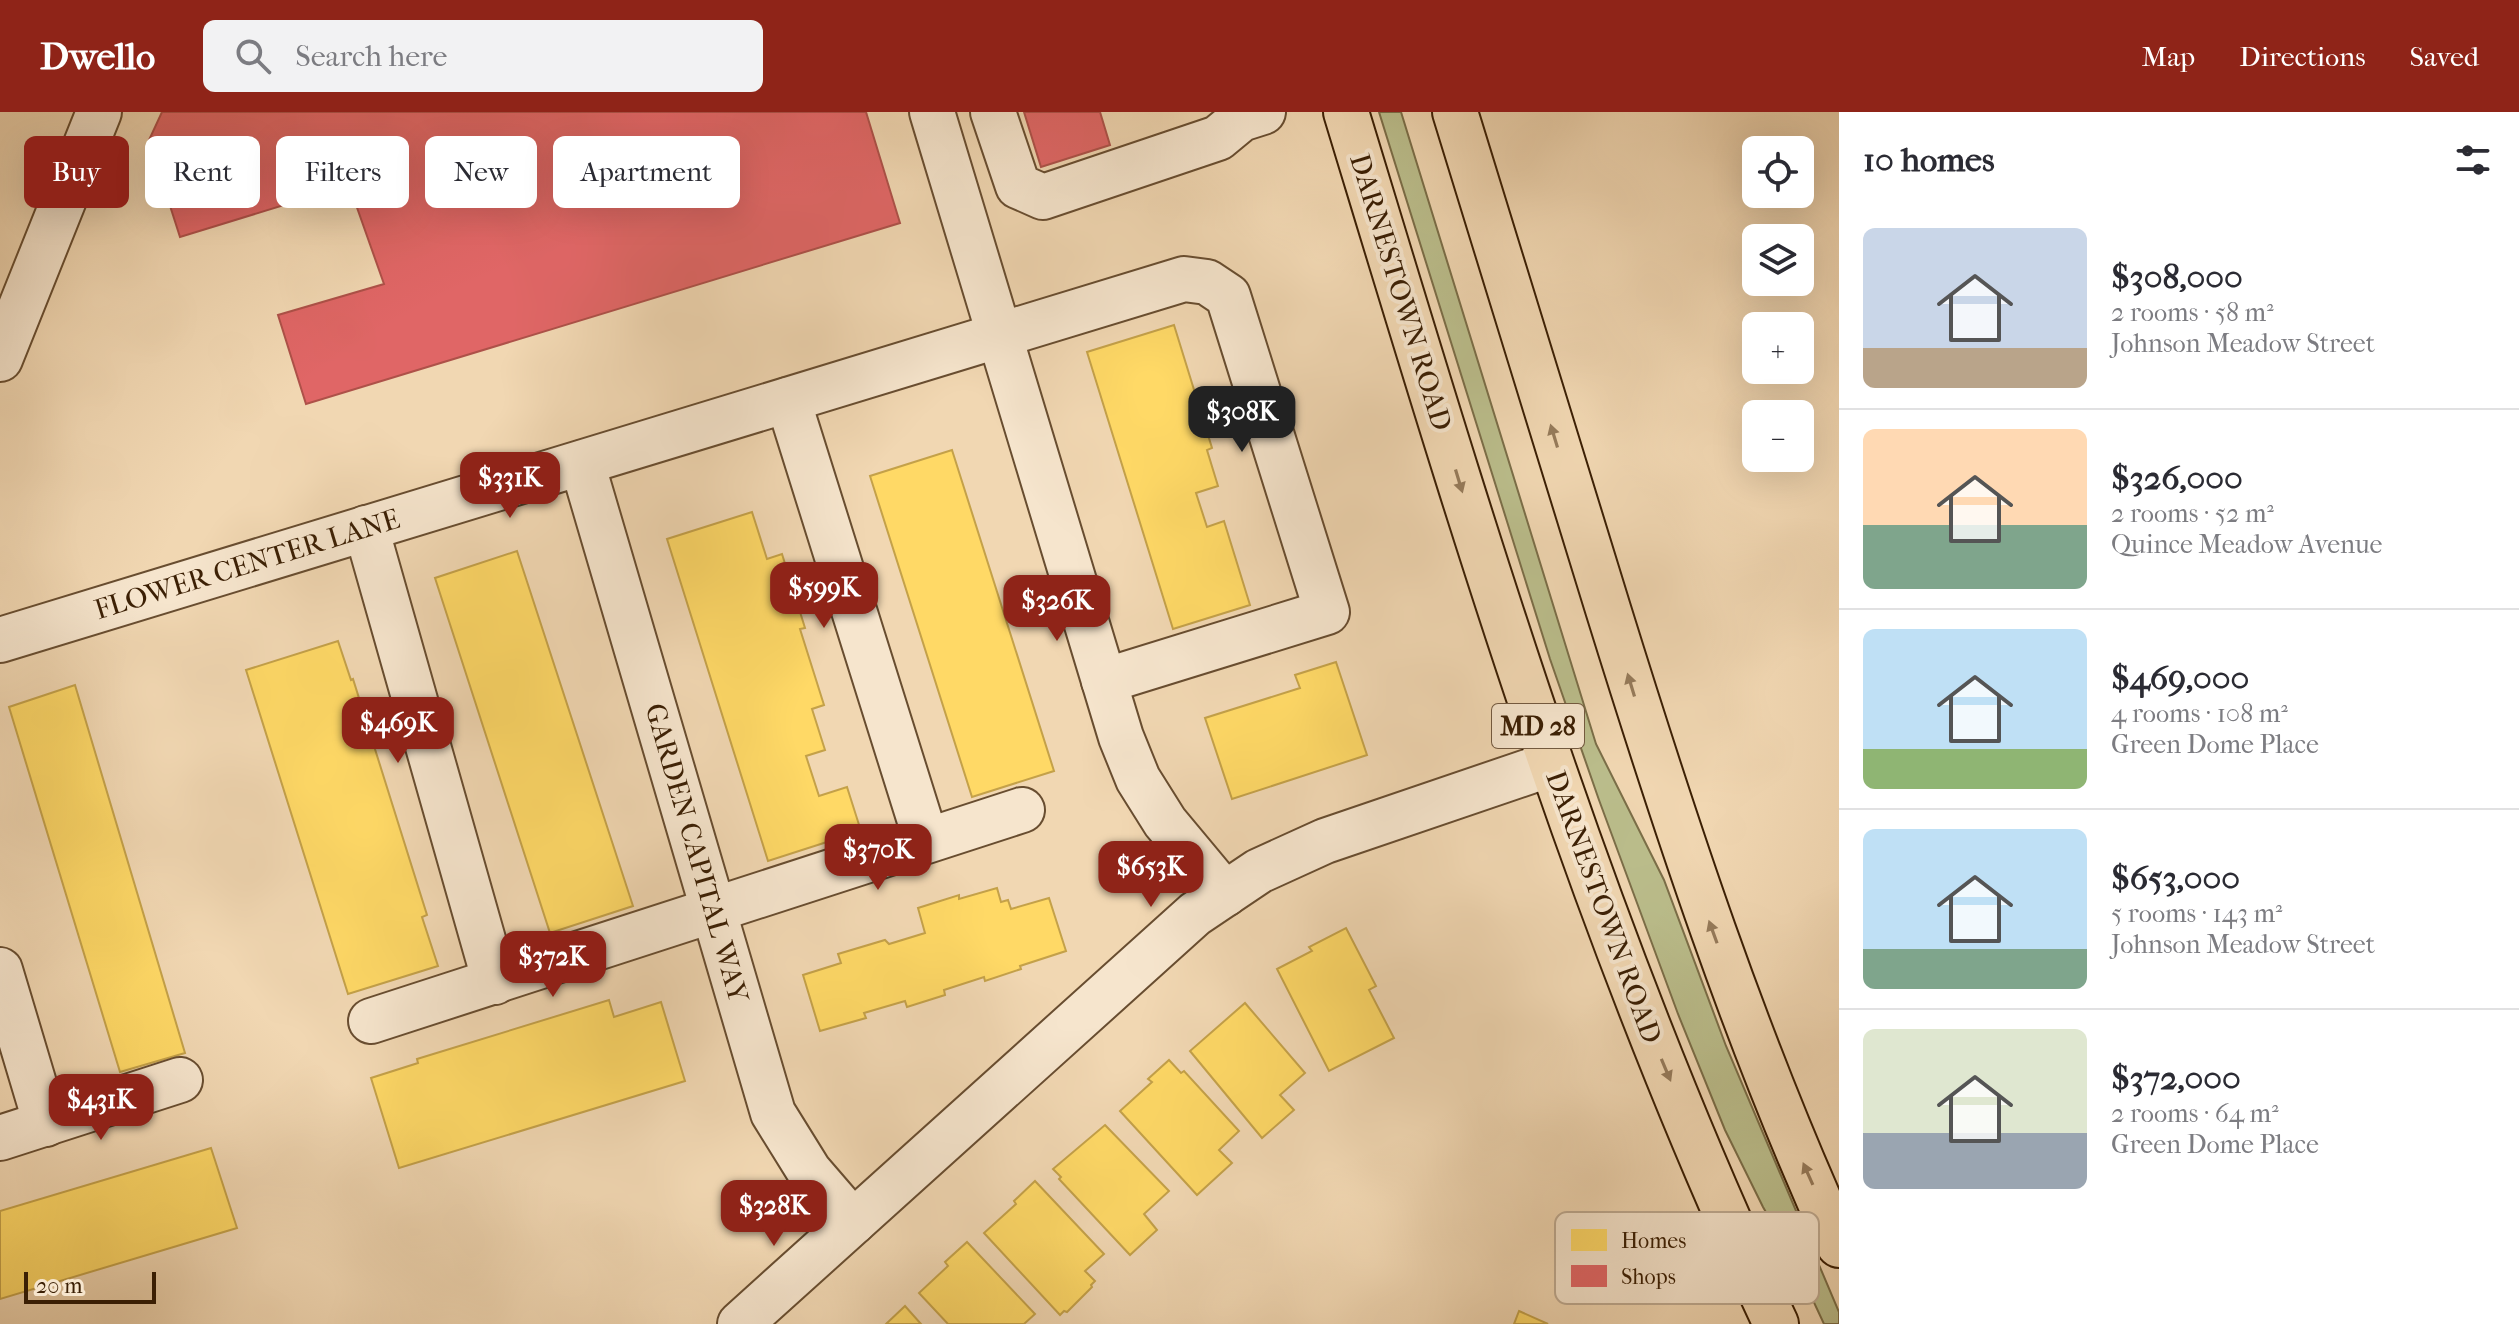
<!DOCTYPE html>
<meta charset="utf-8">
<style>
:root{--surface:#fff;--page:#f2f2f3;--text:#2b2b33;--muted:#7c7c81;--line:#e1e1e2;--accent:#8f2418}
body{margin:0;font-family:"IM FELL French Canon",serif;background:var(--page);color:var(--text);height:100vh;display:flex;flex-direction:column;font-size:30px;white-space:nowrap}
*{box-sizing:border-box;margin:0}
p{font-size:26px;color:var(--muted)}
.icon{flex:none;width:44px;height:44px;fill:none;stroke:currentColor;stroke-width:2;stroke-linecap:round;stroke-linejoin:round}
.map{position:relative;flex:1;overflow:hidden}
.side{display:flex;flex-direction:column;background:var(--surface);width:680px}
.side>*{flex:none}
.guide{position:absolute;left:24px;top:24px;width:760px;height:72px;display:flex;gap:16px}
.controls{position:absolute;left:1742px;top:24px;display:grid;gap:16px}
.controls a{display:grid;place-items:center;width:72px;height:72px;border-radius:12px;background:var(--surface);box-shadow:0 8px 32px #0002;font-size:40px}
.scale{position:absolute;left:24px;bottom:20px;width:132px;box-sizing:border-box;padding-left:8px;border:4px solid #3b1f04;border-top:0;font-size:22px;line-height:28px;white-space:nowrap;color:#3b1f04;-webkit-text-stroke:6px #f6e5cd;paint-order:stroke}
.price{position:absolute;translate:-50% -68px;padding:0 18px;border-radius:16px;background:var(--accent);color:#fff;font-size:26px;line-height:52px;filter:drop-shadow(0 2px 4px #0008)}
.price::after{content:'';position:absolute;left:50%;top:48px;width:24px;height:18px;margin-left:-12px;background:inherit;clip-path:polygon(0 0,100% 0,50% 100%)}
.price.current{background:#222;color:#fff}
ul{padding:0;list-style:none}
li{display:flex;align-items:center;gap:24px;height:200px;padding:0 24px}
li+li{border-top:2px solid var(--line)}
li span{display:grid;place-items:center;flex:none;width:224px;height:160px;border-radius:12px;color:#555}
li>.icon{margin-inline-start:auto}
span .icon{width:96px;height:96px;fill:#fffc;stroke-width:1}
li b{font-size:34px}
h2{display:flex;justify-content:space-between;align-items:center;height:96px;padding:0 24px;font-size:34px}
.pill{padding:0 28px;border-radius:12px;background:var(--surface);box-shadow:0 8px 32px #0002;font-size:28px;line-height:72px}
.pill.current{background:var(--accent);color:#fff}
header{display:flex;align-items:center;gap:48px;box-sizing:border-box;height:112px;padding:0 40px;background:var(--accent);color:#fff}
header strong{font-size:38px}
nav{display:flex;gap:44px;margin-inline-start:auto;font-size:28px}
.search{width:560px;height:72px;background:var(--page);display:flex;align-items:center;gap:20px;box-sizing:border-box;padding:0 28px;border-radius:12px;color:var(--muted);font-size:30px}
main{display:flex;flex:1;min-height:0}
.map>svg:first-child{display:block}
.green{fill:#bbbe8c;stroke:#7b6e48;stroke-width:2}
.homes{fill:#ffd966;stroke:#c4a149;stroke-width:2}
.shops{fill:#e06666;stroke:#ae5149;stroke-width:2}
.lines{fill:none;stroke-linecap:round;stroke-linejoin:round}
.minor-casing{stroke:#684d30;stroke-width:48}
.major-casing{stroke:#3b1f04;stroke-width:48}
.minor{stroke:#f6e5cd;stroke-width:44}
.major{stroke:#f1d7b2;stroke-width:44}
.oneway{fill:#967b5b}
.labels{text-anchor:middle;dominant-baseline:central;stroke-width:8;stroke-linejoin:round;paint-order:stroke}
.shield{fill:#f6e5cd;stroke:#735a40;stroke-width:2}
.shield-label{font-size:26px;font-weight:bold;fill:#3b1f04}
.street-label{font-size:28px;fill:#3b1f04;stroke:#f6e5cd}
.key{fill:#f6e5cd;stroke:#beaa91;stroke-width:2}
.key-label{font-size:22px;fill:#3b1f04}
</style>
<header>
<strong>Dwello</strong>
<div class="search"><svg class="icon" aria-label="search" viewBox="0 0 24 24"><circle cx="10" cy="10" r="6"/><path d="M15 15l6 6"/></svg>Search here</div>
<nav><a>Map</a><a>Directions</a><a>Saved</a></nav>
</header>
<main>
<div class="map">
<svg width="1839" height="1212" viewBox="0 0 1839 1212">
<rect width="100%" height="100%" fill="#f1d7b2"/>
<filter id="stains"><feTurbulence type="fractalNoise" baseFrequency=".0025" numOctaves="4"/><feColorMatrix values="0 0 0 0 .2 0 0 0 0 .09 0 0 0 0 .02 0 0 0 .5 -.17"/></filter>
<radialGradient id="worn" r=".72"><stop offset=".6" stop-color="#630" stop-opacity="0"/><stop offset="1" stop-color="#630" stop-opacity=".3"/></radialGradient>
<polygon class="green" points="1379,0 1401,0 1596,632 1664,768 1726,934 1839,1200 1839,1212 1824,1212 1798,1156 1763,1095 1725,1018 1678,902 1599,688 1550,547"/>
<g class="homes">
<polygon points="1174,213 1212,336 1207,338 1218,374 1196,381 1207,415 1224,409 1250,493 1173,517 1087,240"/>
<polygon points="952,338 1054,659 972,685 870,364"/>
<polygon points="752,400 767,447 782,442 805,516 800,517 824,593 812,597 825,638 806,644 819,684 847,675 861,719 768,749 667,427"/>
<polygon points="517,439 633,794 550,821 435,466"/>
<polygon points="338,529 351,568 353,567 427,803 422,805 438,854 348,882 246,558"/>
<polygon points="1336,550 1367,643 1232,687 1205,606 1300,576 1295,563"/>
<polygon points="75,573 185,941 120,960 9,595"/>
<polygon points="997,776 1001,790 1008,788 1011,797 1049,786 1066,839 1020,854 1021,857 985,869 984,865 944,878 945,883 907,895 905,889 864,901 866,906 820,919 803,863 841,851 838,842 885,828 889,832 925,821 918,796 959,783 959,787"/>
<polygon points="1346,816 1376,874 1369,878 1394,926 1329,959 1277,857 1312,839 1309,835"/>
<polygon points="609,888 614,905 661,890 685,969 399,1056 371,966 418,951 417,947"/>
<polygon points="1245,891 1305,961 1280,983 1294,998 1262,1026 1190,939"/>
<polygon points="1169,948 1181,961 1184,959 1239,1019 1219,1038 1232,1051 1197,1083 1120,999 1152,970 1148,967"/>
<polygon points="1105,1013 1169,1079 1144,1102 1157,1118 1130,1143 1059,1067 1061,1065 1053,1057"/>
<polygon points="211,1036 237,1116 0,1187 0,1099"/>
<polygon points="1035,1069 1104,1142 1085,1159 1095,1169 1091,1173 1092,1175 1067,1200 1064,1199 1060,1203 984,1121 1016,1092 1014,1089"/>
<polygon points="967,1130 1035,1202 1024,1212 948,1212 919,1181 948,1154 945,1150"/>
<polygon points="905,1194 921,1212 886,1212"/>
<polygon points="1519,1199 1548,1212 1514,1212"/>
</g>
<g class="shops">
<polygon points="162,0 866,0 900,111 306,292 278,203 384,172 349,73 180,125 149,28"/>
<polygon points="1024,0 1100,0 1110,33 1041,55"/>
</g>
<g class="lines">
<g class="minor-casing">
<g id="minor">
<polyline points="932,0 1121,625 1138,667 1165,710 1225,782"/>
<polyline points="993,0 1018,74 1043,85 1218,26 1241,7 1263,0"/>
<polyline points="0,247 99,0"/>
<polyline points="788,288 926,728"/>
<polyline points="582,351 773,1001 809,1059 853,1110"/>
<polyline points="366,416 495,870"/>
<polyline points="0,528 1184,167 1207,170 1228,184 1327,500 1104,569"/>
<polyline points="0,858 46,1012"/>
<polyline points="371,909 1022,698"/>
<polyline points="0,1026 180,968"/>
<polyline points="740,1212 1195,802 1259,759 1325,729 1551,652"/>
</g>
</g>
<g class="major-casing">
<g id="major">
<path d="M1346,0C1471,411 1592,823 1776,1212"/>
<path d="M1455,0C1506,166 1557,331 1608,497C1675,713 1745,927 1839,1133"/>
</g>
</g>
<use href="#minor" class="minor"/>
<use href="#major" class="major"/>
</g>
<defs><path id="oneway-solid" d="M-6-.8H1V-3.2L6.5 0L1 3.2V.8H-6Z" transform="scale(2)"/></defs>
<g class="oneway">
<use href="#oneway-solid" transform="translate(1554 324) rotate(-107)"/>
<use href="#oneway-solid" transform="translate(1459 369) rotate(73)"/>
<use href="#oneway-solid" transform="translate(1631 573) rotate(-107)"/>
<use href="#oneway-solid" transform="translate(1713 820) rotate(-110)"/>
<use href="#oneway-solid" transform="translate(1666 958) rotate(67)"/>
<use href="#oneway-solid" transform="translate(1808 1062) rotate(-114)"/>
</g>
<g class="labels">
<rect class="shield" x="1492" y="592" width="92" height="44" rx="6"/>
<g class="shield-label">
<text x="1538" y="614">MD 28</text>
</g>
<g class="street-label">
<text transform="translate(1401 180) rotate(73)">DARNESTOWN ROAD</text>
<text transform="translate(247 452) rotate(-17)">FLOWER CENTER LANE</text>
<text transform="translate(697 741) rotate(74)">GARDEN CAPITAL WAY</text>
<text transform="translate(1604 795) rotate(70)">DARNESTOWN ROAD</text>
</g>
</g>
<rect x="1555" y="1100" width="264" height="92" rx="12" class="key"/>
<rect x="1571" y="1117" width="36" height="22" fill="#ffd966"/>
<rect x="1571" y="1153" width="36" height="22" fill="#e06666"/>
<g class="key-label">
<text x="1621" y="1136">Homes</text>
<text x="1621" y="1172">Shops</text>
</g>
<rect width="100%" height="100%" filter="url(#stains)"/>
<rect width="100%" height="100%" fill="url(#worn)"/>
</svg>
<div class="controls">
<a><svg class="icon" aria-label="locate" viewBox="0 0 24 24"><circle cx="12" cy="12" r="6"/><path d="M12 2v4M12 18v4M2 12h4M18 12h4"/></svg></a>
<a><svg class="icon" aria-label="layers" viewBox="0 0 24 24"><path d="M12 4l9 5-9 5-9-5zM3 14l9 5 9-5"/></svg></a>
<a>+</a>
<a>−</a>
</div>
<div class="scale">20 m</div>
<b class="price current" style="left:1242px;top:342px">$308K</b>
<b class="price" style="left:510px;top:408px">$331K</b>
<b class="price" style="left:824px;top:518px">$599K</b>
<b class="price" style="left:1057px;top:531px">$326K</b>
<b class="price" style="left:398px;top:653px">$469K</b>
<b class="price" style="left:878px;top:780px">$370K</b>
<b class="price" style="left:1151px;top:797px">$653K</b>
<b class="price" style="left:553px;top:887px">$372K</b>
<b class="price" style="left:101px;top:1030px">$431K</b>
<b class="price" style="left:774px;top:1136px">$328K</b>
<div class="guide">
<a class="pill current">Buy</a>
<a class="pill">Rent</a>
<a class="pill">Filters</a>
<a class="pill">New</a>
<a class="pill">Apartment</a>
</div>
</div>
<section class="side">
<h2>10 homes<svg class="icon" aria-label="filters" viewBox="0 0 24 24"><path d="M4 7h16M4 17h16"/><circle cx="9" cy="7" r="2"/><circle cx="15" cy="17" r="2"/></svg></h2>
<ul>
<li><span style="background:linear-gradient(#c9d6e8 75%,#b9a48a 0)"><svg class="icon" aria-label="home" viewBox="0 0 24 24"><path d="M3 11l9-7 9 7M6 9v11h12V9"/></svg></span><div><b>$308,000</b><p>2 rooms · 58 m²</p><p>Johnson Meadow Street</p></div></li>
<li><span style="background:linear-gradient(#ffd9b3 60%,#7fa58c 0)"><svg class="icon" aria-label="home" viewBox="0 0 24 24"><path d="M3 11l9-7 9 7M6 9v11h12V9"/></svg></span><div><b>$326,000</b><p>2 rooms · 52 m²</p><p>Quince Meadow Avenue</p></div></li>
<li><span style="background:linear-gradient(#bfe0f5 75%,#8fb573 0)"><svg class="icon" aria-label="home" viewBox="0 0 24 24"><path d="M3 11l9-7 9 7M6 9v11h12V9"/></svg></span><div><b>$469,000</b><p>4 rooms · 108 m²</p><p>Green Dome Place</p></div></li>
<li><span style="background:linear-gradient(#bfe0f5 75%,#7fa58c 0)"><svg class="icon" aria-label="home" viewBox="0 0 24 24"><path d="M3 11l9-7 9 7M6 9v11h12V9"/></svg></span><div><b>$653,000</b><p>5 rooms · 143 m²</p><p>Johnson Meadow Street</p></div></li>
<li><span style="background:linear-gradient(#dfe7d0 65%,#9aa5b1 0)"><svg class="icon" aria-label="home" viewBox="0 0 24 24"><path d="M3 11l9-7 9 7M6 9v11h12V9"/></svg></span><div><b>$372,000</b><p>2 rooms · 64 m²</p><p>Green Dome Place</p></div></li>
</ul>
</section>
</main>
